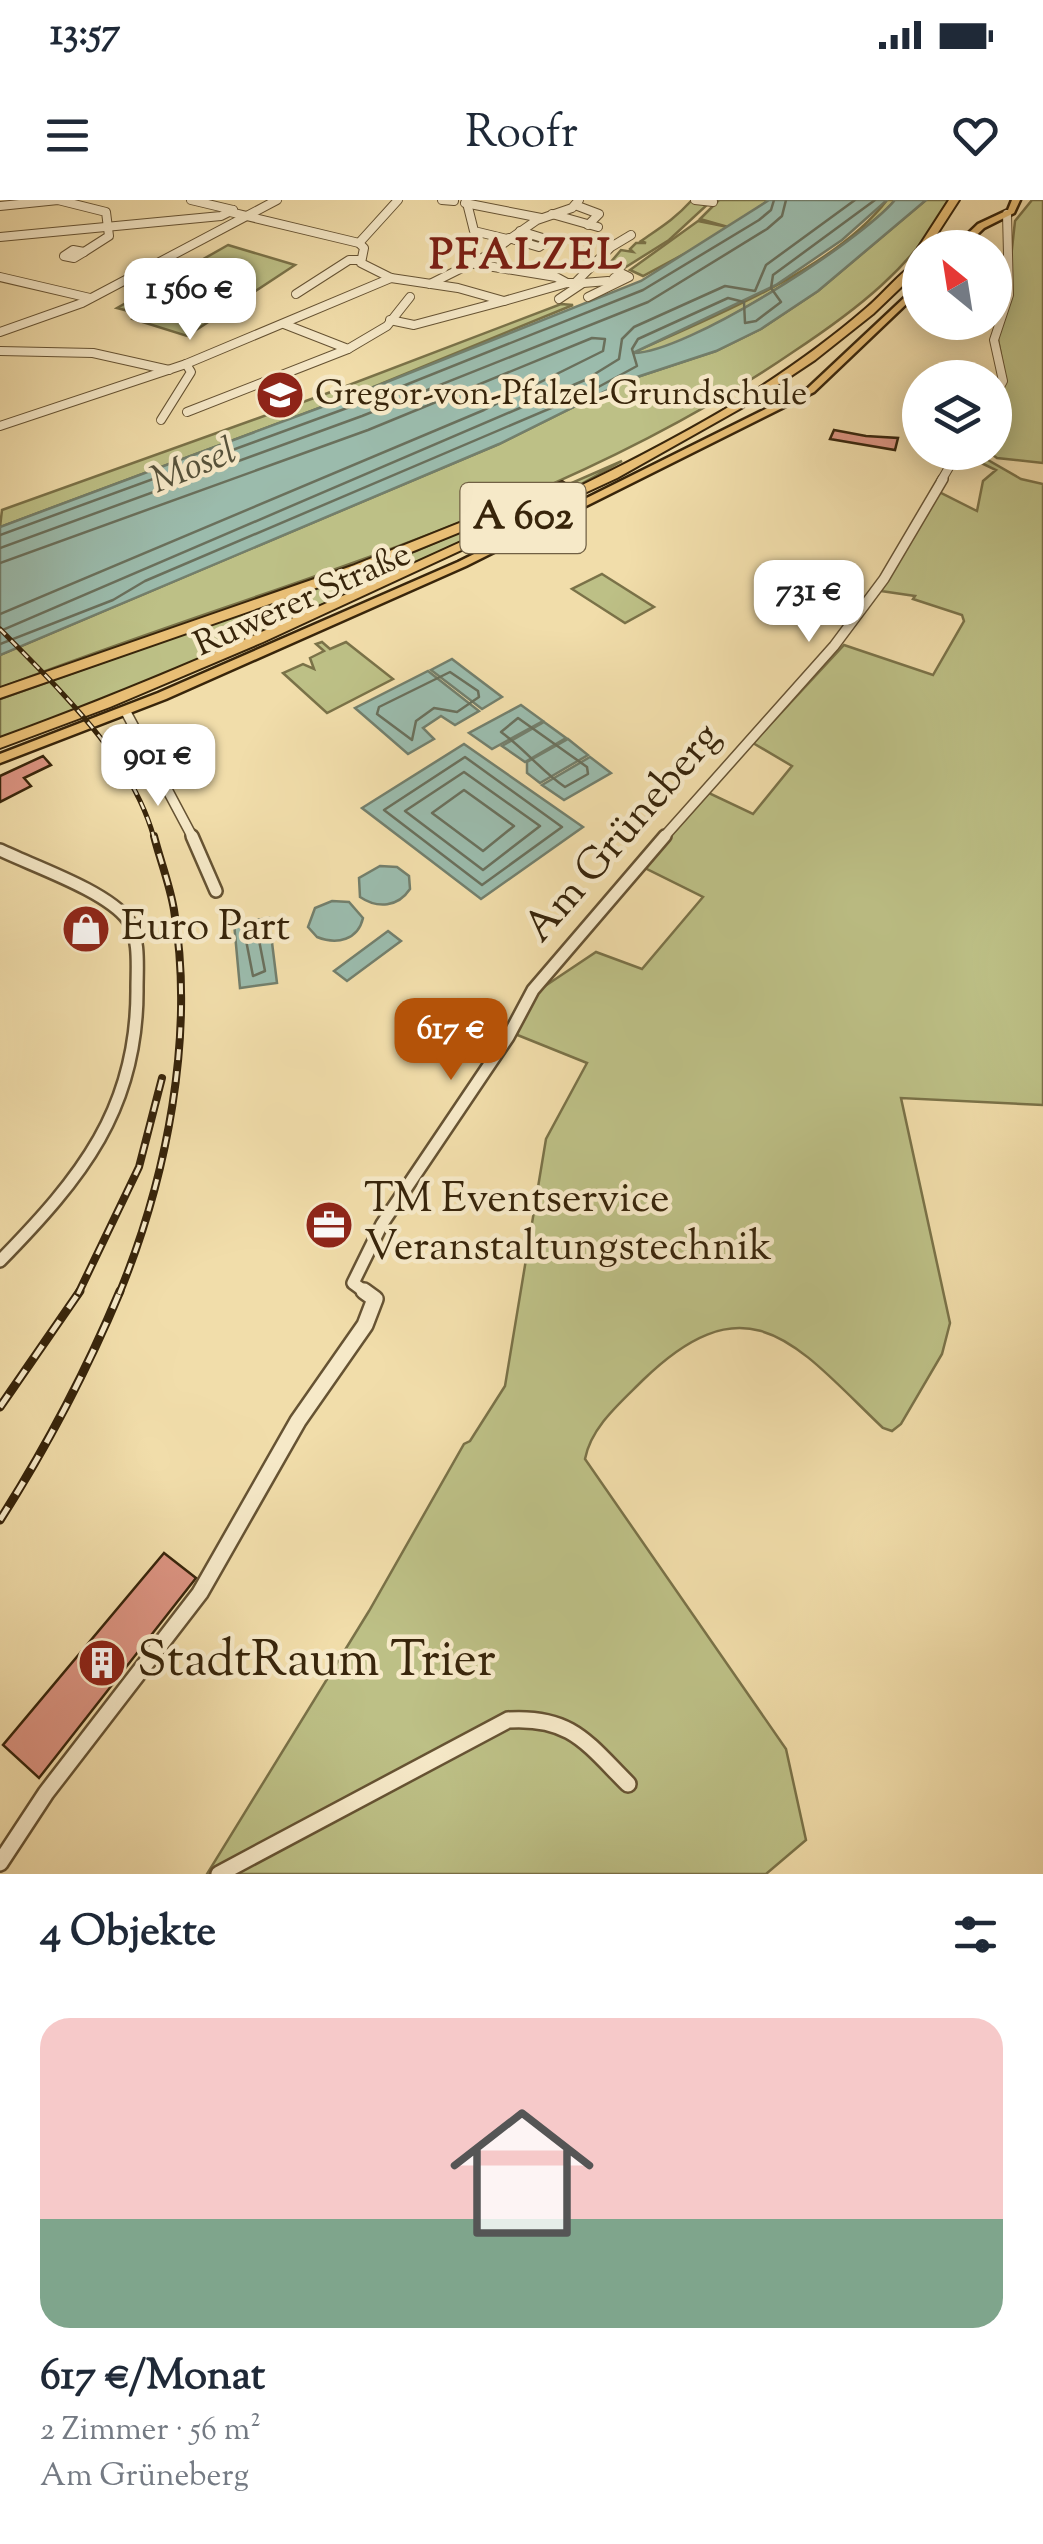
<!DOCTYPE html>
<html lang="de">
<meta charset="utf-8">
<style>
:root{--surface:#fff;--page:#f2f2f3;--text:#1f2937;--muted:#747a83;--line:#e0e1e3;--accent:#b45309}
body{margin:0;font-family:"Sorts Mill Goudy",serif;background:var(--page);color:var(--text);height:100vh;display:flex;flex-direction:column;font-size:38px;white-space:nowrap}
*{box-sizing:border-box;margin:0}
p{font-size:32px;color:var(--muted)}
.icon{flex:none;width:55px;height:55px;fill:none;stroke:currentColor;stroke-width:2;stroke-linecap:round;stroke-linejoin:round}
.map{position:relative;height:1674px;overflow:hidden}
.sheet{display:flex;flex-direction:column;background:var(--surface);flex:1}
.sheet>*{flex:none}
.needle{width:65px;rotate:330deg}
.tools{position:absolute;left:902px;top:30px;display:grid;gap:20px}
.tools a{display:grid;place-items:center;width:110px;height:110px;border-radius:50%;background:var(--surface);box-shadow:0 5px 25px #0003;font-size:50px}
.price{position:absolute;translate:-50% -85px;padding:0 22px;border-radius:20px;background:#fff;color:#222;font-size:32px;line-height:65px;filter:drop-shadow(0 2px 5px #0008)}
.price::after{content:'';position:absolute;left:50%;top:60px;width:30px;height:22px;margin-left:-15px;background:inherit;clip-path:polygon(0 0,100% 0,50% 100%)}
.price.current{background:var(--accent);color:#fff}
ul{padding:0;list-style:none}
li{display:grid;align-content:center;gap:20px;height:530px;padding:0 40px}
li+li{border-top:2px solid var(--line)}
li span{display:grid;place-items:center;height:310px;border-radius:30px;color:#555}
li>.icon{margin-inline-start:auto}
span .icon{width:180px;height:180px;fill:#fffc;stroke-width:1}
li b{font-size:42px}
h2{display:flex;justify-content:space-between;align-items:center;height:120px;padding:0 40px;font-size:42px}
.status{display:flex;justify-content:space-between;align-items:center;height:70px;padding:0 50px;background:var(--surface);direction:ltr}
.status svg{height:28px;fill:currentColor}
header{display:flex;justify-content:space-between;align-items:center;height:130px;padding:0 40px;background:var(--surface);font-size:45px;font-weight:600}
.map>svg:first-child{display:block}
.green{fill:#bdc086;stroke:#7a7248;stroke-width:2.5}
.water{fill:#9bbbac;stroke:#737f6c;stroke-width:2.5}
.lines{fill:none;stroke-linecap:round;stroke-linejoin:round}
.shore{stroke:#6a705c;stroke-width:2.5}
.building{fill:#dc9482;stroke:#38250b;stroke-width:2.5}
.minor-far3-casing{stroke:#665333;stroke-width:10}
.minor-far2-casing{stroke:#665333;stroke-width:12}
.minor-far1-casing{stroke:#665333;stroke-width:16}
.minor-casing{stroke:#665333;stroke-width:20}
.major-casing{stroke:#38250b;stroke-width:5}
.highway-casing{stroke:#38250b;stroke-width:4}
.minor-far3{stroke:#f6e9c8;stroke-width:8}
.minor-far2{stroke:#f6e9c8;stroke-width:9}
.minor-far1{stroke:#f6e9c8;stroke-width:11}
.minor{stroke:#f6e9c8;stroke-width:15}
.major{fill:#e8be75;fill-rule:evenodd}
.highway{fill:#e8be75;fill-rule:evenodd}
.rail-far2-casing{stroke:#38250b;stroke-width:5}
.rail-far1-casing{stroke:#38250b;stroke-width:8}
.rail-casing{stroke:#38250b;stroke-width:9}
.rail-far2{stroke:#f6e9c8;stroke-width:2.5;stroke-dasharray:8;stroke-linecap:butt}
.rail-far1{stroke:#f6e9c8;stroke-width:4;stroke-dasharray:11;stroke-linecap:butt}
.rail{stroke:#f6e9c8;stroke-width:5;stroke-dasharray:15;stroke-linecap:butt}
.labels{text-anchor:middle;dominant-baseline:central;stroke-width:9;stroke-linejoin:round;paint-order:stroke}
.far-poi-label{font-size:35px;fill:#38250b;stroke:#f6e9c8;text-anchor:start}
.far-street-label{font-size:35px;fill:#38250b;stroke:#f6e9c8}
.far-water-label{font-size:38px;font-style:italic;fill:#56523b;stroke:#f6e9c8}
.shield{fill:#f6e9c8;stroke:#716044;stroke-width:2.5}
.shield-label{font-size:40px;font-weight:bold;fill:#38250b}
.far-district-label{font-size:42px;font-weight:bold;letter-spacing:2.5px;fill:#7a1f14;stroke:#f6e9c8}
.street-label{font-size:42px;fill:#38250b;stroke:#f6e9c8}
.poi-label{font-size:42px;fill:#38250b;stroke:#f6e9c8;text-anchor:start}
.near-poi-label{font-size:50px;fill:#38250b;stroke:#f6e9c8;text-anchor:start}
</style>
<div class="status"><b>13:57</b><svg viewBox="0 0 49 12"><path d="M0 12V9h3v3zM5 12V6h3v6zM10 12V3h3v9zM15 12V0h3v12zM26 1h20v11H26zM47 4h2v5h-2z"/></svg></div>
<header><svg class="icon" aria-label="menu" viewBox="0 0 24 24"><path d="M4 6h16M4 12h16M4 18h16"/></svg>Roofr<svg class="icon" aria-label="heart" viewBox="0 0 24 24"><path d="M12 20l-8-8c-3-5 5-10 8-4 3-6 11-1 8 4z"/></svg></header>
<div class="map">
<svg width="1043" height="1674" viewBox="0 0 1043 1674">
<rect width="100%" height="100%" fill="#f1ddaa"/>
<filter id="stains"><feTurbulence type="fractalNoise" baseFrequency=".002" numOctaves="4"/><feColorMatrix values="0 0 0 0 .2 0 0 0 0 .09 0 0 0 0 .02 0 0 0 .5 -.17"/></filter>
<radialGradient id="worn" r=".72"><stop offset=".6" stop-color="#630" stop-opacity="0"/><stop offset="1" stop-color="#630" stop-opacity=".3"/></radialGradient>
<g class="green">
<path d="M692,0L708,4L669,40L618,72L604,70L621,50L633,52L630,49L636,43H646L641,41C658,29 674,20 692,0Z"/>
<polygon points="719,0 769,0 714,38 643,76 630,70 698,21 728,27 700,19"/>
<path d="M887,0H895C863,39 678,160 632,153C709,119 836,68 887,0Z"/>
<path d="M926,0H948C917,65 852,113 793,152C552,317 269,384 0,488V455L499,244L628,180L716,151L761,129L818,91Z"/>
<polygon points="1032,0 1043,0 1043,263 997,258 990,253 995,252 995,198 1006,182 997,134 1007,95 1015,21"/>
<polygon points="228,45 295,65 187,136 133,119 140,114 117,108"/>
<polygon points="561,104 573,105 354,195 0,327 2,310 328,193"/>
<path d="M981,256L1021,279L1043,284V905L901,898L950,1123L942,1154L901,1224L892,1231L883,1228C798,1147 750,1076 643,1180C620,1203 591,1227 585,1259L786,1549L806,1640L766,1674H207L369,1411L464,1244L470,1241L505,1186L546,939L587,863L515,834L536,792L596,752L642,769L703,697L643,667L709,593L753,614L792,566L753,543L844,445L933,475L964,421L962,415L913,399L915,396L881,391L939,292L977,311L983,281L996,270L975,260Z"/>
<polygon points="622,261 551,301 156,480 0,538 0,499 416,351"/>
<polygon points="602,374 654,407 625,423 572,389"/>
<polygon points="322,442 330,449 346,442 393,479 327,513 283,473 303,464 314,469 310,458 324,451 316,444"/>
</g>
<g class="water">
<path d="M769,0H887L842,40L776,85L633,153C685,154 860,42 895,0H926L818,91L761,129L716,151L628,180L499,244L0,455V327L354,195L641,81Z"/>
<polygon points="452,459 502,497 482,509 431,470"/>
<polygon points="428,471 479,511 455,525 441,516 423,528 434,539 408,554 355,508"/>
<polygon points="521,505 543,521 492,549 469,533"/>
<polygon points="544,522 566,538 525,562 502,546"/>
<polygon points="568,539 588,555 540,583 527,573 527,562"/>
<polygon points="464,544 583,627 481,699 362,608"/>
<polygon points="590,557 611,573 564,600 542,585"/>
<path d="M380,666L397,667L409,676L410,689C398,707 378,709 360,697L359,678Z"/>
<path d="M332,701L349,702L363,718C358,740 337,745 317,737L308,727L315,708Z"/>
<polygon points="269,718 277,783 240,788 234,723"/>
<polygon points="388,731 401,741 347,781 334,771"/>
</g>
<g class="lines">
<g class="shore">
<polyline points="0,335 358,204 643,90 759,20 771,10 774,0"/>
<polyline points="0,348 362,216 648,102 767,29 782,16 786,0"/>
<polyline points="0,363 368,230 592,138 605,139 603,151 484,210 0,414"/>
<polyline points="0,431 585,180 619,159 622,139 634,127 725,86 755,91 766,65 855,0"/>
<polyline points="0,444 113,400 145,381 591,191 637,166 632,149 638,139 728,98 744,102 745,123 756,121 781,102 771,88 773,75 875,0"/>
<polygon points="450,472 478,491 479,497 457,512 434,508 416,521 412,540 377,514 379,507"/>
<path d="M518,518L587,567L588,574L565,587C540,570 526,550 501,532Z"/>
<polygon points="465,557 562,627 482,685 384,610"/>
<polygon points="464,572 540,626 483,670 405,611"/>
<polygon points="464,590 514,626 483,651 432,613"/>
<polygon points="257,730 265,771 253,776 245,735"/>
</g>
</g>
<g class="building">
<polygon points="834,230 866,236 898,238 895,250 830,239"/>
<polygon points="43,556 51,565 24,578 31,586 0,602 0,576"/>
<polygon points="164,1353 196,1378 39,1578 3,1545"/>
</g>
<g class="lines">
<g class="minor-far3-casing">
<g id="minor-far3">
<polyline points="191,0 233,10"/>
<polyline points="442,0 454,1"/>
<polyline points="695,0 713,2"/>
<polyline points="465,3 541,18"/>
<polyline points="467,3 474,31 507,39"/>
<polyline points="575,5 599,14 588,25"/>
<polyline points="0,6 58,0 106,12 109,36 84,52"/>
<polyline points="230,12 359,43 364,48 361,63 391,78 458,88 504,101 567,83 583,83"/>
<polyline points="552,14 598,27"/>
<polyline points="0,37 221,16 233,10"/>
<polyline points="509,38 539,47 549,40 520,31"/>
<polyline points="359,43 398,0"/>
<polygon points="73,50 84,52 74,58 64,56"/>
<polyline points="469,63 556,77 567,83"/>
<polyline points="0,77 90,98"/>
<polyline points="576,82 611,47 631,35"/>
<polyline points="430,84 484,57 537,20 572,8 579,0"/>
<polyline points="296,94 349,60 360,60"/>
<polyline points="588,97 629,77 621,73 614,78"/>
<polyline points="559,99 583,83 608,81"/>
<polyline points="390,120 414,125 504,101"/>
<polyline points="284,124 348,149 387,126 410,97"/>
<polyline points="0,132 82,103 277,0"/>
<polyline points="0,151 93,153 169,170"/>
<polyline points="995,196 1003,181 994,140 1009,95 1007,14"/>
<polyline points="187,212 348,149"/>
<polyline points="161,220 191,172 186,164"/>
<polyline points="0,226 186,164 391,78"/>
<polyline points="941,281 958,252"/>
</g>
</g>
<g class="minor-far2-casing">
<g id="minor-far2">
<polyline points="126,512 193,638"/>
<polyline points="663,638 834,446 884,379 943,279"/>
</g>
</g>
<g class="minor-far1-casing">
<g id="minor-far1">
<polyline points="192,636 216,691"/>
<path d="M0,650C33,666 107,691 128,720C140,738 137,768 137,788C138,909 81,978 0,1061"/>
<polyline points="368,1094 353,1083 382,1024 508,837 533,790 665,636"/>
</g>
</g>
<g class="minor-casing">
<g id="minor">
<polyline points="0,1663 46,1593 200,1393 298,1221 365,1125 375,1099 364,1091"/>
<path d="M219,1674L508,1520C571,1516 587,1543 628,1584"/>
</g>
</g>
<g class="major-casing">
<g id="major">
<polygon points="1012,0 1020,0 1014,13 984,28 963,48 953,48 978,24 1008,10"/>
<polygon points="920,83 920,91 814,192 466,366 166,499 0,563 0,554 158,493 458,362 808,188"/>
</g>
</g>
<g class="highway-casing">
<g id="highway">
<polygon points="949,0 959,0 928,48 920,48 919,50 918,48"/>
<path d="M920,60V69L873,114L815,160L752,202L617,278L263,442L110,507L0,548V538C137,488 271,429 404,368C519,316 634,264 742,199C784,172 826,143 864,110C883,95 899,72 920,60Z"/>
<polygon points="562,282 568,286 566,289 362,372 0,498 0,488 352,366"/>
</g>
</g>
<use href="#minor-far3" class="minor-far3"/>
<use href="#minor-far2" class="minor-far2"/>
<use href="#minor-far1" class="minor-far1"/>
<use href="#minor" class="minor"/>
<use href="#major" class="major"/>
<use href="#highway" class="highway"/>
<g class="rail-far2-casing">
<path id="rail-far2" d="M0,429C58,489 131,555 154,638"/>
</g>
<g class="rail-far1-casing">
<g id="rail-far1">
<polyline points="78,1094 139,967 162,878"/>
<path d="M119,1094C167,978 195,835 174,710C170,685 160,660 154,636"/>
</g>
</g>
<g class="rail-casing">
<g id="rail">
<polyline points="0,1207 80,1091"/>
<path d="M0,1320C47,1246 86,1172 120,1091"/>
</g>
</g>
<use href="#rail-far2" class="rail-far2"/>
<use href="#rail-far1" class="rail-far1"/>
<use href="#rail" class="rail"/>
</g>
<defs>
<g id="school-disc" transform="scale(2.5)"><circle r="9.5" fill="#8f2418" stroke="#f6e9c8"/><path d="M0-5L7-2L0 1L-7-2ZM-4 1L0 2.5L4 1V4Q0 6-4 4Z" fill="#fff"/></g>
<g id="shop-disc" transform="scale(2.5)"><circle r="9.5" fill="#8f2418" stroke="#f6e9c8"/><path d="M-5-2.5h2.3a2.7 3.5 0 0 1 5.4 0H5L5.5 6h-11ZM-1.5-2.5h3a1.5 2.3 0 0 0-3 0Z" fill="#fff"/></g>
<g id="office-disc" transform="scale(2.5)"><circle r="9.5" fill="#8f2418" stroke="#f6e9c8"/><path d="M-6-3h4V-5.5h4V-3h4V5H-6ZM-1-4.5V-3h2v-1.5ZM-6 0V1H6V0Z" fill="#fff"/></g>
<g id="building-disc" transform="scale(2.5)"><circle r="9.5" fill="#8f2418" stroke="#f6e9c8"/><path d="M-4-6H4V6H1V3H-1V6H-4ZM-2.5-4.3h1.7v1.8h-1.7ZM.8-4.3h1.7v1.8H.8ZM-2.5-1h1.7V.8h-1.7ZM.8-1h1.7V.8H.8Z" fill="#fff"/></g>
</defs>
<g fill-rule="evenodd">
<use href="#school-disc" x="280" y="195"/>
<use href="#shop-disc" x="86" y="729"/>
<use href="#office-disc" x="329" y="1025"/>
<use href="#building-disc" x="102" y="1463"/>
</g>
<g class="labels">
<g class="far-poi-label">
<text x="315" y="195">Gregor-von-Pfalzel-Grundschule</text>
</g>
<g class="far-street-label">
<text transform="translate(303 401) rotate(-24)">Ruwerer Straße</text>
</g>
<g class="far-water-label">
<text transform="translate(194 268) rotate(-22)">Mosel</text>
</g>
<rect class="shield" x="460.5" y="283" width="125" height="70" rx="8"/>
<g class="shield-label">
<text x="523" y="318">A 602</text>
</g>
<g class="far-district-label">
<text x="527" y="58">PFALZEL</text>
</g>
<g class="street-label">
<text transform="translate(624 634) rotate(-49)">Am Grüneberg</text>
</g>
<g class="poi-label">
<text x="121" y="729">Euro Part</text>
<text x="364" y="1001">TM Eventservice<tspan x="364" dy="48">Veranstaltungstechnik</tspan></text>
</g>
<g class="near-poi-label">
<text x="137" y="1463">StadtRaum Trier</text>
</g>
</g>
<rect width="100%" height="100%" filter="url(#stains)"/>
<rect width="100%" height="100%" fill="url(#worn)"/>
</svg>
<div class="tools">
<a><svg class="needle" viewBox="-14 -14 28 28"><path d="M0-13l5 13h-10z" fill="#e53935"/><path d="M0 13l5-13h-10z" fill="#747a83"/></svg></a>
<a><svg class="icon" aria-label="layers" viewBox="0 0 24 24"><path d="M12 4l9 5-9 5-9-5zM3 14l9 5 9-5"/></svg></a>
</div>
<b class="price" style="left:190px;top:143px">1 560 €</b>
<b class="price" style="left:809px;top:445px">731 €</b>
<b class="price" style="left:158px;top:609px">901 €</b>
<b class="price current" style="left:451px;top:883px">617 €</b>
</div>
<section class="sheet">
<h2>4 Objekte<svg class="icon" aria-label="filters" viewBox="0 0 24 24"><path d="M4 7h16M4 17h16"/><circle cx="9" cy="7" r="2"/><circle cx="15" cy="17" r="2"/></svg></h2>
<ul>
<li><span style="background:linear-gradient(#f6c9c9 65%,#7fa58c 0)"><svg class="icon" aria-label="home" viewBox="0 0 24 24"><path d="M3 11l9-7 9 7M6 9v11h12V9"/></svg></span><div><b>617 €/Monat</b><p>2 Zimmer · 56 m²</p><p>Am Grüneberg</p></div></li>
</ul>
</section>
